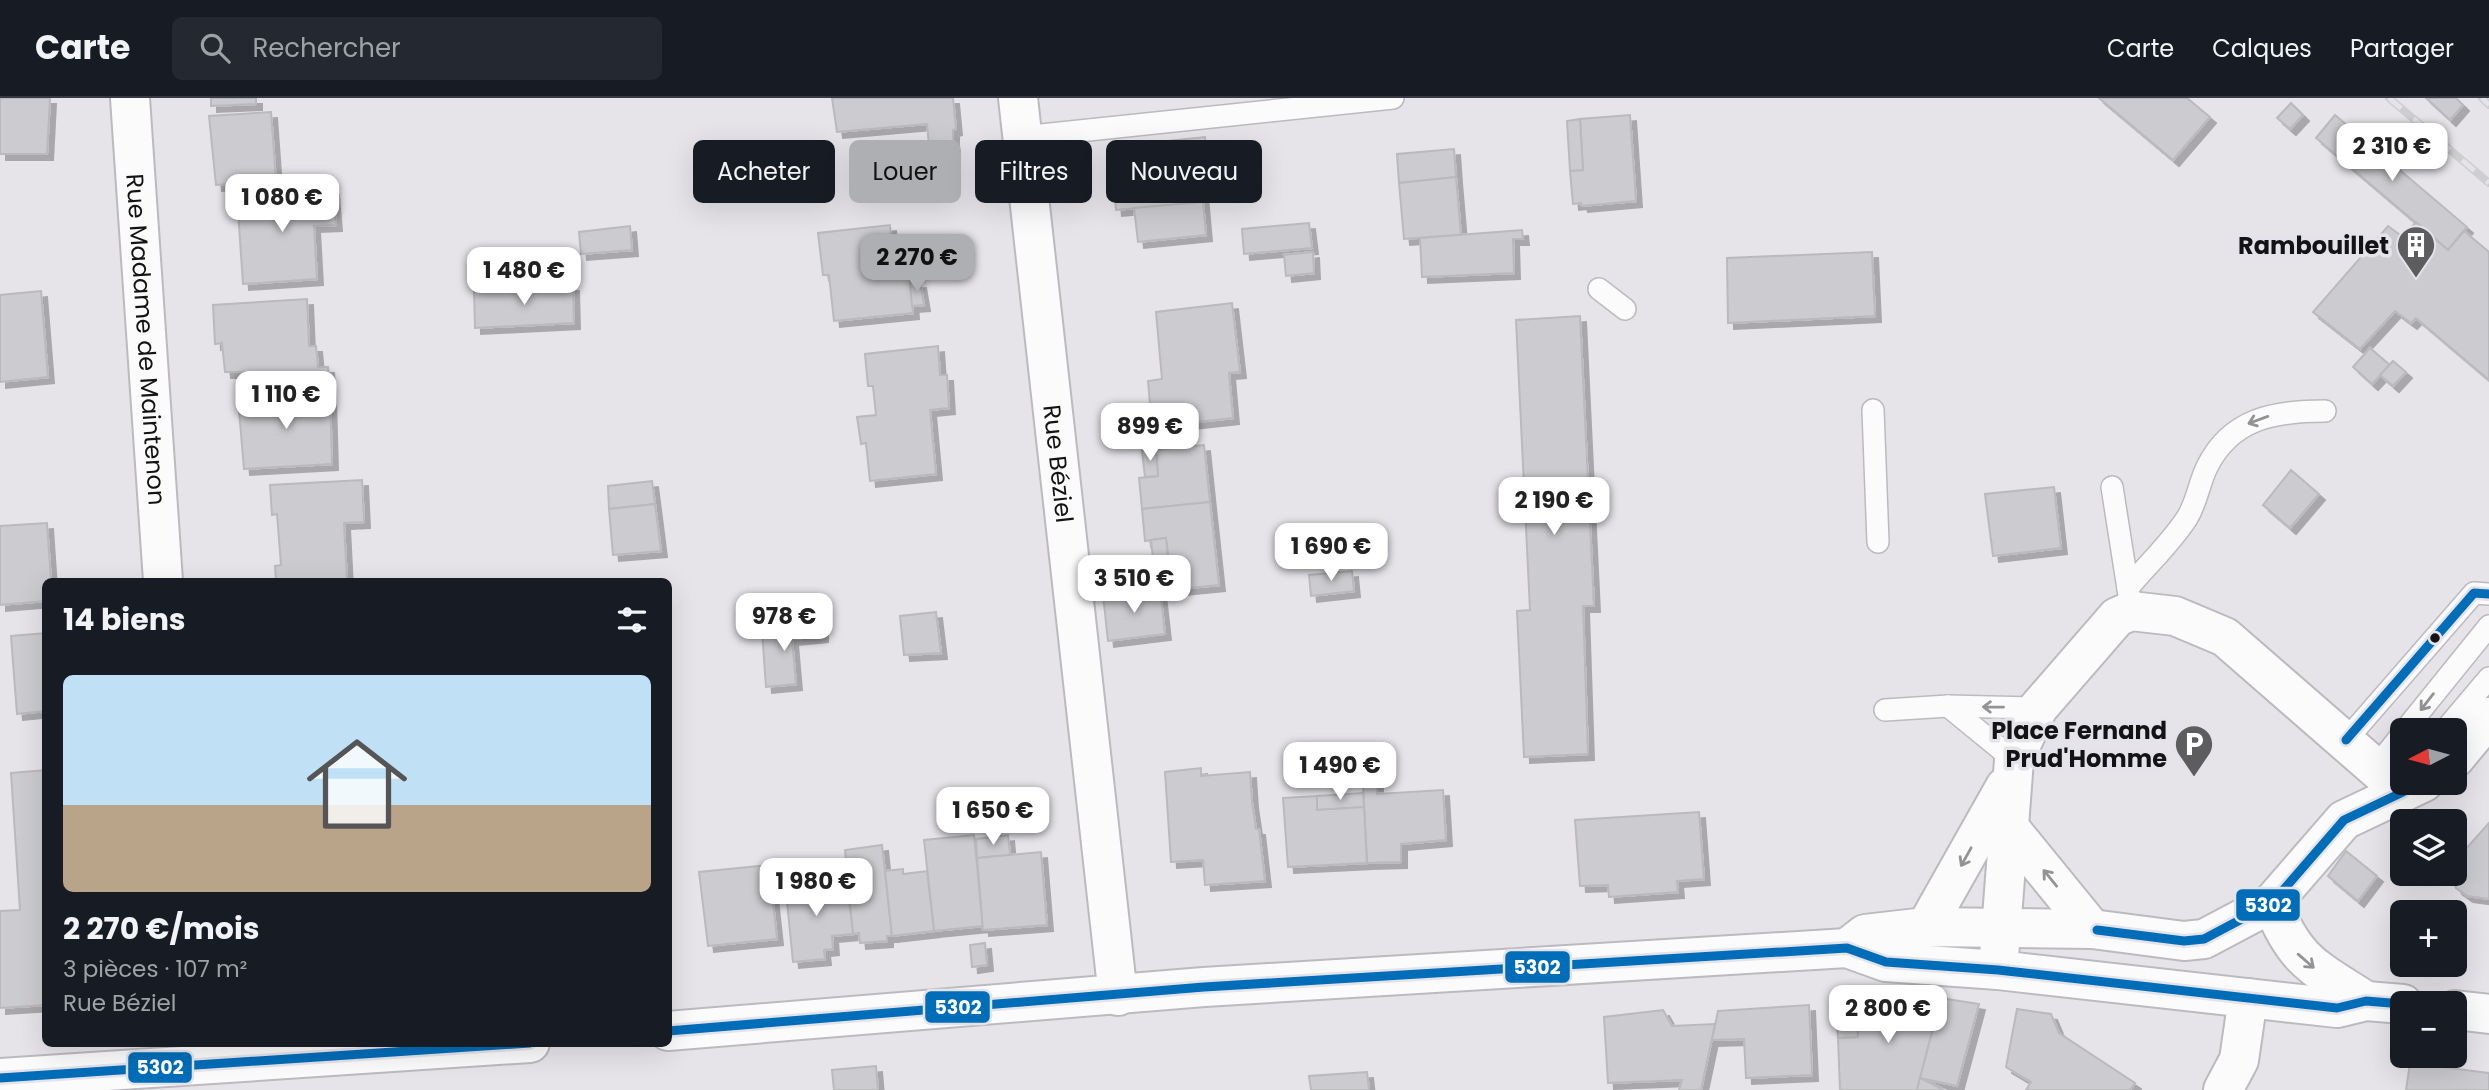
<!DOCTYPE html>
<html lang="fr">
<meta charset="utf-8">
<style>
:root{--surface:#171b24;--page:#242831;--text:#f1f3f6;--muted:#9ea1a6;--line:#363941;--accent:#aeafb2}
body{margin:0;font-family:Poppins,sans-serif;background:var(--page);color:var(--text);height:100vh;display:flex;flex-direction:column;font-size:26px;white-space:nowrap}
*{box-sizing:border-box;margin:0}
p{font-size:23px;color:var(--muted)}
.icon{flex:none;width:38px;height:38px;fill:none;stroke:currentColor;stroke-width:2;stroke-linecap:round;stroke-linejoin:round}
.map{position:relative;flex:1;overflow:hidden}
.drawer{position:absolute;left:42px;top:480px;width:630px;height:469px;display:flex;flex-direction:column;background:var(--surface);border-radius:10px;box-shadow:0 7px 28px #0002}
.drawer>*{flex:none}
.guide{position:absolute;left:693px;top:42px;width:665px;height:63px;display:flex;gap:14px}
.needle{width:46px;rotate:264deg}
.fabs{position:absolute;left:2390px;top:620px;display:grid;gap:14px}
.fabs a{display:grid;place-items:center;width:77px;height:77px;border-radius:10px;background:var(--surface);box-shadow:0 7px 28px #0002;font-size:35px}
.price{position:absolute;translate:-50% -60px;padding:0 16px;border-radius:14px;background:#fff;color:#222;font-size:23px;line-height:46px;filter:drop-shadow(0 2px 4px #0008)}
.price::after{content:'';position:absolute;left:50%;top:42px;width:21px;height:16px;margin-left:-10px;background:inherit;clip-path:polygon(0 0,100% 0,50% 100%)}
.price.selected{background:var(--accent);color:#111}
ul{padding:0;list-style:none}
li{display:grid;align-content:center;gap:14px;height:371px;padding:0 21px}
li+li{border-top:2px solid var(--line)}
li span{display:grid;place-items:center;height:217px;border-radius:10px;color:#555}
li>.icon{margin-inline-start:auto}
span .icon{width:126px;height:126px;fill:#fffc;stroke-width:1}
li b{font-size:30px}
h2{display:flex;justify-content:space-between;align-items:center;height:84px;padding:0 21px;font-size:30px}
.chip{padding:0 24px;border-radius:10px;background:var(--surface);box-shadow:0 7px 28px #0002;font-size:24px;line-height:63px}
.chip.selected{background:var(--accent);color:#111}
header{display:flex;align-items:center;gap:42px;box-sizing:border-box;height:98px;padding:0 35px;background:var(--surface);border-bottom:2px solid var(--line)}
header strong{font-size:33px}
nav{display:flex;gap:38px;margin-inline-start:auto;font-size:24px}
.search{width:490px;height:63px;background:var(--page);display:flex;align-items:center;gap:18px;box-sizing:border-box;padding:0 24px;border-radius:10px;color:var(--muted);font-size:26px}
.map>svg:first-child{display:block}
.building{fill:#cccbcf;stroke:#bab9bc;stroke-width:2;filter:url(#shadow)}
.lines{fill:none;stroke-linecap:round;stroke-linejoin:round}
.lane-casing{stroke:#bcbabe;stroke-width:24}
.street-casing{stroke:#bcbabe;stroke-width:42}
.secondary-casing{stroke:#bcbabe;stroke-width:42}
.lane{stroke:#fbfbfc;stroke-width:21}
.street{stroke:#fbfbfc;stroke-width:38}
.secondary{stroke:#fbfbfc;stroke-width:38}
.rail-casing{stroke:#ceced0;stroke-width:8}
.rail{stroke:#e5e3ea;stroke-width:5;stroke-dasharray:16;stroke-linecap:butt}
.bus-1-casing{stroke:#e5e3ea;stroke-width:14}
.bus-1{stroke:#006db8;stroke-width:9}
.oneway{stroke:#939294}
.bus-dot{fill:#131214;stroke:#e5e3ea;stroke-width:2.5}
.labels{text-anchor:middle;dominant-baseline:central;stroke-width:7;stroke-linejoin:round;paint-order:stroke}
.poi-label{font-size:24px;font-weight:bold;fill:#131214;stroke:#e5e3ea;text-anchor:end}
.street-label{font-size:24px;fill:#131214;stroke:#e5e3ea}
.line-badge{stroke:#e5e3ea;stroke-width:2.5}
.badge-label{font-size:19px;text-anchor:middle;font-weight:bold;fill:#fff}
</style>
<header>
<strong>Carte</strong>
<div class="search"><svg class="icon" aria-label="search" viewBox="0 0 24 24"><circle cx="10" cy="10" r="6"/><path d="M15 15l6 6"/></svg>Rechercher</div>
<nav><a>Carte</a><a>Calques</a><a>Partager</a></nav>
</header>
<div class="map">
<svg width="2489" height="992" viewBox="0 0 2489 992">
<defs>
<filter id="shadow"><feDropShadow dx="6" dy="6" stdDeviation="0" flood-color="#0004"/></filter>
</defs>
<rect width="100%" height="100%" fill="#e6e4e9"/>
<g class="building">
<polygon points="0,0 50,0 47,56 0,56"/>
<polygon points="211,0 256,0 256,6 211,8"/>
<polygon points="832,0 953,0 956,31 953,32 953,46 929,48 927,26 837,34"/>
<polygon points="2099,0 2187,0 2210,19 2173,62"/>
<polygon points="2426,0 2456,0 2463,7 2450,22"/>
<polygon points="2291,5 2303,17 2290,31 2277,20"/>
<polygon points="271,14 276,83 216,87 209,18"/>
<polygon points="1630,17 1636,103 1582,108 1581,105 1573,106 1570,73 1583,72 1580,21"/>
<polygon points="2335,17 2467,129 2448,152 2316,40"/>
<polygon points="1580,21 1583,72 1570,73 1567,23"/>
<polygon points="1205,39 1207,56 1198,57 1203,104 1116,112 1113,80 1123,80 1119,48"/>
<polygon points="1454,51 1456,79 1399,85 1397,56"/>
<polygon points="1456,79 1461,137 1404,141 1399,85"/>
<polygon points="333,91 336,127 314,128 317,181 243,186 237,98"/>
<polygon points="1203,104 1206,137 1138,144 1134,110"/>
<polygon points="2416,124 2448,152 2464,133 2489,154 2489,282 2416,220 2411,225 2395,213 2360,251 2313,214 2388,128 2403,139"/>
<polygon points="1309,125 1312,150 1244,156 1242,131"/>
<polygon points="890,127 894,178 910,177 913,215 834,223 829,177 823,177 818,135"/>
<polygon points="630,128 632,152 581,156 579,134"/>
<polygon points="1522,132 1523,141 1513,141 1514,175 1422,179 1420,140"/>
<polygon points="1313,154 1314,175 1286,178 1284,157"/>
<polygon points="1872,154 1875,218 1728,225 1727,160"/>
<polygon points="920,184 924,207 912,208 910,185"/>
<polygon points="573,187 574,225 475,230 474,192"/>
<polygon points="41,193 48,279 0,284 0,197"/>
<polygon points="307,201 309,248 316,248 318,269 328,269 330,295 247,301 245,274 225,274 222,245 215,246 213,207"/>
<polygon points="1232,205 1240,274 1229,275 1233,320 1152,329 1148,283 1162,281 1156,214"/>
<polygon points="1580,218 1594,508 1583,508 1588,656 1524,659 1517,513 1530,512 1516,222"/>
<polygon points="938,248 940,277 947,277 949,310 930,312 936,376 870,383 866,345 861,346 857,319 876,317 873,288 868,288 865,256"/>
<polygon points="2370,250 2390,267 2372,286 2353,269"/>
<polygon points="2393,263 2406,274 2393,288 2380,277"/>
<polygon points="330,295 332,366 244,371 238,301"/>
<polygon points="1204,347 1210,404 1142,411 1139,380 1158,378 1156,352"/>
<polygon points="1156,352 1158,378 1145,379 1142,353"/>
<polygon points="2291,372 2319,396 2290,430 2263,407"/>
<polygon points="362,382 364,424 344,425 347,483 276,483 275,468 281,467 277,416 272,417 270,387"/>
<polygon points="652,383 655,406 609,411 608,388"/>
<polygon points="2054,389 2061,450 1993,458 1985,396"/>
<polygon points="1210,404 1219,487 1180,491 1177,467 1169,467 1166,440 1145,443 1142,411"/>
<polygon points="655,406 661,453 613,457 609,411"/>
<polygon points="47,425 51,483 46,483 46,503 0,507 0,428"/>
<polygon points="1166,440 1169,467 1154,470 1151,442"/>
<polygon points="1352,473 1354,493 1311,498 1309,477"/>
<polygon points="1160,492 1165,536 1108,543 1103,497"/>
<polygon points="936,514 941,555 904,557 900,518"/>
<polygon points="822,526 822,538 792,541 796,586 766,589 762,533"/>
<polygon points="46,535 46,613 17,616 11,538"/>
<polygon points="1383,645 1385,671 1377,682 1377,696 1443,692 1446,742 1401,746 1401,764 1367,765 1361,647"/>
<polygon points="1201,670 1201,678 1250,674 1252,704 1256,731 1259,731 1265,783 1205,787 1203,762 1171,764 1165,674"/>
<polygon points="46,672 46,907 0,910 0,813 20,812 11,675"/>
<polygon points="1363,695 1364,709 1317,712 1317,698"/>
<polygon points="1317,698 1317,712 1364,709 1367,765 1288,769 1283,700"/>
<polygon points="1699,714 1704,781 1677,783 1678,794 1609,799 1608,787 1580,788 1575,722"/>
<polygon points="2489,725 2489,801 2467,798 2456,790 2450,775 2455,775 2455,763"/>
<polygon points="974,737 983,828 934,833 924,742"/>
<polygon points="1008,737 1010,757 977,760 976,741"/>
<polygon points="882,747 892,838 887,838 887,843 860,845 859,835 853,836 845,752"/>
<polygon points="2346,753 2377,778 2358,803 2328,778"/>
<polygon points="1041,754 1047,827 983,832 977,760"/>
<polygon points="769,767 777,841 708,848 699,774"/>
<polygon points="903,771 903,776 927,773 934,833 892,838 885,773"/>
<polygon points="847,777 848,794 826,796 824,779"/>
<polygon points="824,779 826,796 848,794 853,836 832,838 833,851 824,852 825,861 793,864 785,783"/>
<polygon points="985,845 987,867 972,869 970,847"/>
<polygon points="1941,900 1917,992 1840,992 1838,940 1858,939 1856,904"/>
<polygon points="1941,900 1979,906 1957,988 1920,980"/>
<polygon points="1809,907 1812,977 1746,980 1744,941 1712,942 1718,913"/>
<polygon points="1857,909 1858,939 1838,940 1836,910"/>
<polygon points="2017,911 2051,916 2059,935 2135,985 2130,992 2026,992 2031,984 2006,969"/>
<polygon points="1663,912 1672,928 1715,926 1701,992 1679,992 1682,982 1608,985 1604,919"/>
<polygon points="2410,965 2489,975 2489,992 2406,992"/>
<polygon points="876,968 878,992 834,992 832,972"/>
<polygon points="1367,974 1369,992 1311,992 1309,978"/>
<polygon points="1920,980 1944,992 1917,992"/>
</g>
<g class="lines">
<g class="lane-casing">
<g id="lane">
<polyline points="1022,39 1393,0"/>
<polyline points="1599,191 1625,211"/>
<polyline points="1873,312 1878,444"/>
<polyline points="2112,389 2129,497"/>
<path d="M2128,490C2147,467 2171,445 2187,420C2197,404 2199,385 2207,369C2231,320 2275,313 2325,313"/>
<polyline points="1948,608 2014,662"/>
<polyline points="1885,612 1948,608 2038,610"/>
<polyline points="2405,632 2489,528"/>
<polyline points="2445,632 2489,580"/>
<polyline points="2346,642 2474,495 2489,496"/>
<polyline points="2376,669 2403,635"/>
</g>
</g>
<g class="street-casing">
<g id="street">
<path id="s1" d="M130,0L163,483"/>
<path id="s2" d="M1018,0L1118,898"/>
<polyline points="2455,660 2489,619"/>
<polyline points="2008,728 2092,831"/>
<path d="M2272,805C2295,864 2315,870 2366,903"/>
<polyline points="1926,829 2005,689"/>
<polyline points="1847,850 1865,836 1926,829 2092,831 2184,843 2204,841 2272,805 2344,722 2424,684"/>
<polyline points="1998,872 2014,662 2038,610 2117,519 2131,513 2175,518 2225,539 2403,694"/>
</g>
</g>
<g class="secondary-casing">
<g id="secondary">
<polyline points="2455,912 2489,916"/>
<polyline points="668,933 1204,889 1847,850 1886,864 1998,872 2337,910 2366,903 2403,906"/>
<polyline points="0,980 530,945"/>
<polyline points="2223,992 2239,962 2248,900"/>
</g>
</g>
<use href="#lane" class="lane"/>
<use href="#street" class="street"/>
<use href="#secondary" class="secondary"/>
<g class="rail-casing">
<g id="rail">
<polyline points="2389,0 2489,85"/>
<polyline points="2482,0 2489,7"/>
</g>
</g>
<use href="#rail" class="rail"/>
<g class="bus-1-casing">
<g id="bus-1">
<polyline points="2346,642 2474,495 2489,496"/>
<polyline points="2097,832 2184,843 2204,841 2272,805 2344,722 2403,694"/>
<polyline points="668,933 1204,889 1847,850 1886,864 1998,872 2337,910 2366,903 2403,906"/>
<polyline points="0,980 530,945"/>
</g>
</g>
<use href="#bus-1" class="bus-1"/>
</g>
<defs><path id="oneway-shaft" d="M-6 0H5M1.5-3L5.5 0L1.5 3" fill="none" stroke-width="1.6" stroke-linecap="round" stroke-linejoin="round" transform="scale(1.75)"/></defs>
<g class="oneway">
<use href="#oneway-shaft" transform="translate(2258 322) rotate(160)"/>
<use href="#oneway-shaft" transform="translate(2427 604) rotate(128)"/>
<use href="#oneway-shaft" transform="translate(1993 609) rotate(-179)"/>
<use href="#oneway-shaft" transform="translate(1966 759) rotate(119)"/>
<use href="#oneway-shaft" transform="translate(2050 780) rotate(-129)"/>
<use href="#oneway-shaft" transform="translate(2306 863) rotate(41)"/>
</g>
<defs>
<g id="building-pin" transform="scale(2.0125)"><path d="M0 17L-7.5 6A9.5 9.5 0 1 1 7.5 6Z" fill="#5d5c5f" stroke="#e5e3ea"/><path d="M-4-6H4V6H1V3H-1V6H-4ZM-2.5-4.3h1.7v1.8h-1.7ZM.8-4.3h1.7v1.8H.8ZM-2.5-1h1.7V.8h-1.7ZM.8-1h1.7V.8H.8Z" fill="#fff"/></g>
<g id="parking-pin" transform="scale(2.0125)"><path d="M0 17L-7.5 6A9.5 9.5 0 1 1 7.5 6Z" fill="#5d5c5f" stroke="#e5e3ea"/><path d="M-3.5-5.5H1a3.5 3.5 0 0 1 0 7H-1V5.5H-3.5ZM-1-3.4V-.6H.8a1.4 1.4 0 0 0 0-2.8Z" fill="#fff"/></g>
</defs>
<g fill-rule="evenodd">
<use href="#building-pin" x="2416" y="147"/>
<use href="#parking-pin" x="2194" y="646"/>
</g>
<circle class="bus-dot" cx="2435" cy="540" r="6"/>
<g class="labels">
<g class="poi-label">
<text x="2389" y="147">Rambouillet</text>
<text x="2167" y="632">Place Fernand<tspan x="2167" dy="28">Prud'Homme</tspan></text>
</g>
<g class="street-label">
<text stroke="none"><textPath href="#s1" startOffset="242">Rue Madame de Maintenon</textPath></text>
<text stroke="none"><textPath href="#s2" startOffset="368">Rue Béziel</textPath></text>
</g>
</g>
<g class="line-badge">
<rect x="2235" y="790" width="66" height="34" rx="7" fill="#006db8"/>
<rect x="1504" y="852" width="67" height="34" rx="7" fill="#006db8"/>
<rect x="924" y="892" width="67" height="34" rx="7" fill="#006db8"/>
<rect x="127" y="953" width="66" height="33" rx="7" fill="#006db8"/>
</g>
<g class="badge-label">
<text x="2268" y="814">5302</text>
<text x="1537" y="876">5302</text>
<text x="958" y="916">5302</text>
<text x="160" y="976">5302</text>
</g>
</svg>
<div class="fabs">
<a><svg class="needle" viewBox="-14 -14 28 28"><path d="M0-13l5 13h-10z" fill="#e53935"/><path d="M0 13l5-13h-10z" fill="#9ea1a6"/></svg></a>
<a><svg class="icon" aria-label="layers" viewBox="0 0 24 24"><path d="M12 4l9 5-9 5-9-5zM3 14l9 5 9-5"/></svg></a>
<a>+</a>
<a>−</a>
</div>
<b class="price" style="left:2392px;top:85px">2 310 €</b>
<b class="price" style="left:282px;top:136px">1 080 €</b>
<b class="price selected" style="left:917px;top:196px">2 270 €</b>
<b class="price" style="left:524px;top:209px">1 480 €</b>
<b class="price" style="left:286px;top:333px">1 110 €</b>
<b class="price" style="left:1150px;top:365px">899 €</b>
<b class="price" style="left:1554px;top:439px">2 190 €</b>
<b class="price" style="left:1331px;top:485px">1 690 €</b>
<b class="price" style="left:1134px;top:517px">3 510 €</b>
<b class="price" style="left:784px;top:555px">978 €</b>
<b class="price" style="left:1340px;top:704px">1 490 €</b>
<b class="price" style="left:993px;top:749px">1 650 €</b>
<b class="price" style="left:816px;top:820px">1 980 €</b>
<b class="price" style="left:1888px;top:947px">2 800 €</b>
<div class="guide">
<a class="chip">Acheter</a>
<a class="chip selected">Louer</a>
<a class="chip">Filtres</a>
<a class="chip">Nouveau</a>
</div>
<section class="drawer">
<h2>14 biens<svg class="icon" aria-label="filters" viewBox="0 0 24 24"><path d="M4 7h16M4 17h16"/><circle cx="9" cy="7" r="2"/><circle cx="15" cy="17" r="2"/></svg></h2>
<ul>
<li><span style="background:linear-gradient(#bfe0f5 60%,#b9a48a 0)"><svg class="icon" aria-label="home" viewBox="0 0 24 24"><path d="M3 11l9-7 9 7M6 9v11h12V9"/></svg></span><div><b>2 270 €/mois</b><p>3 pièces · 107 m²</p><p>Rue Béziel</p></div></li>
</ul>
</section>
</div>
